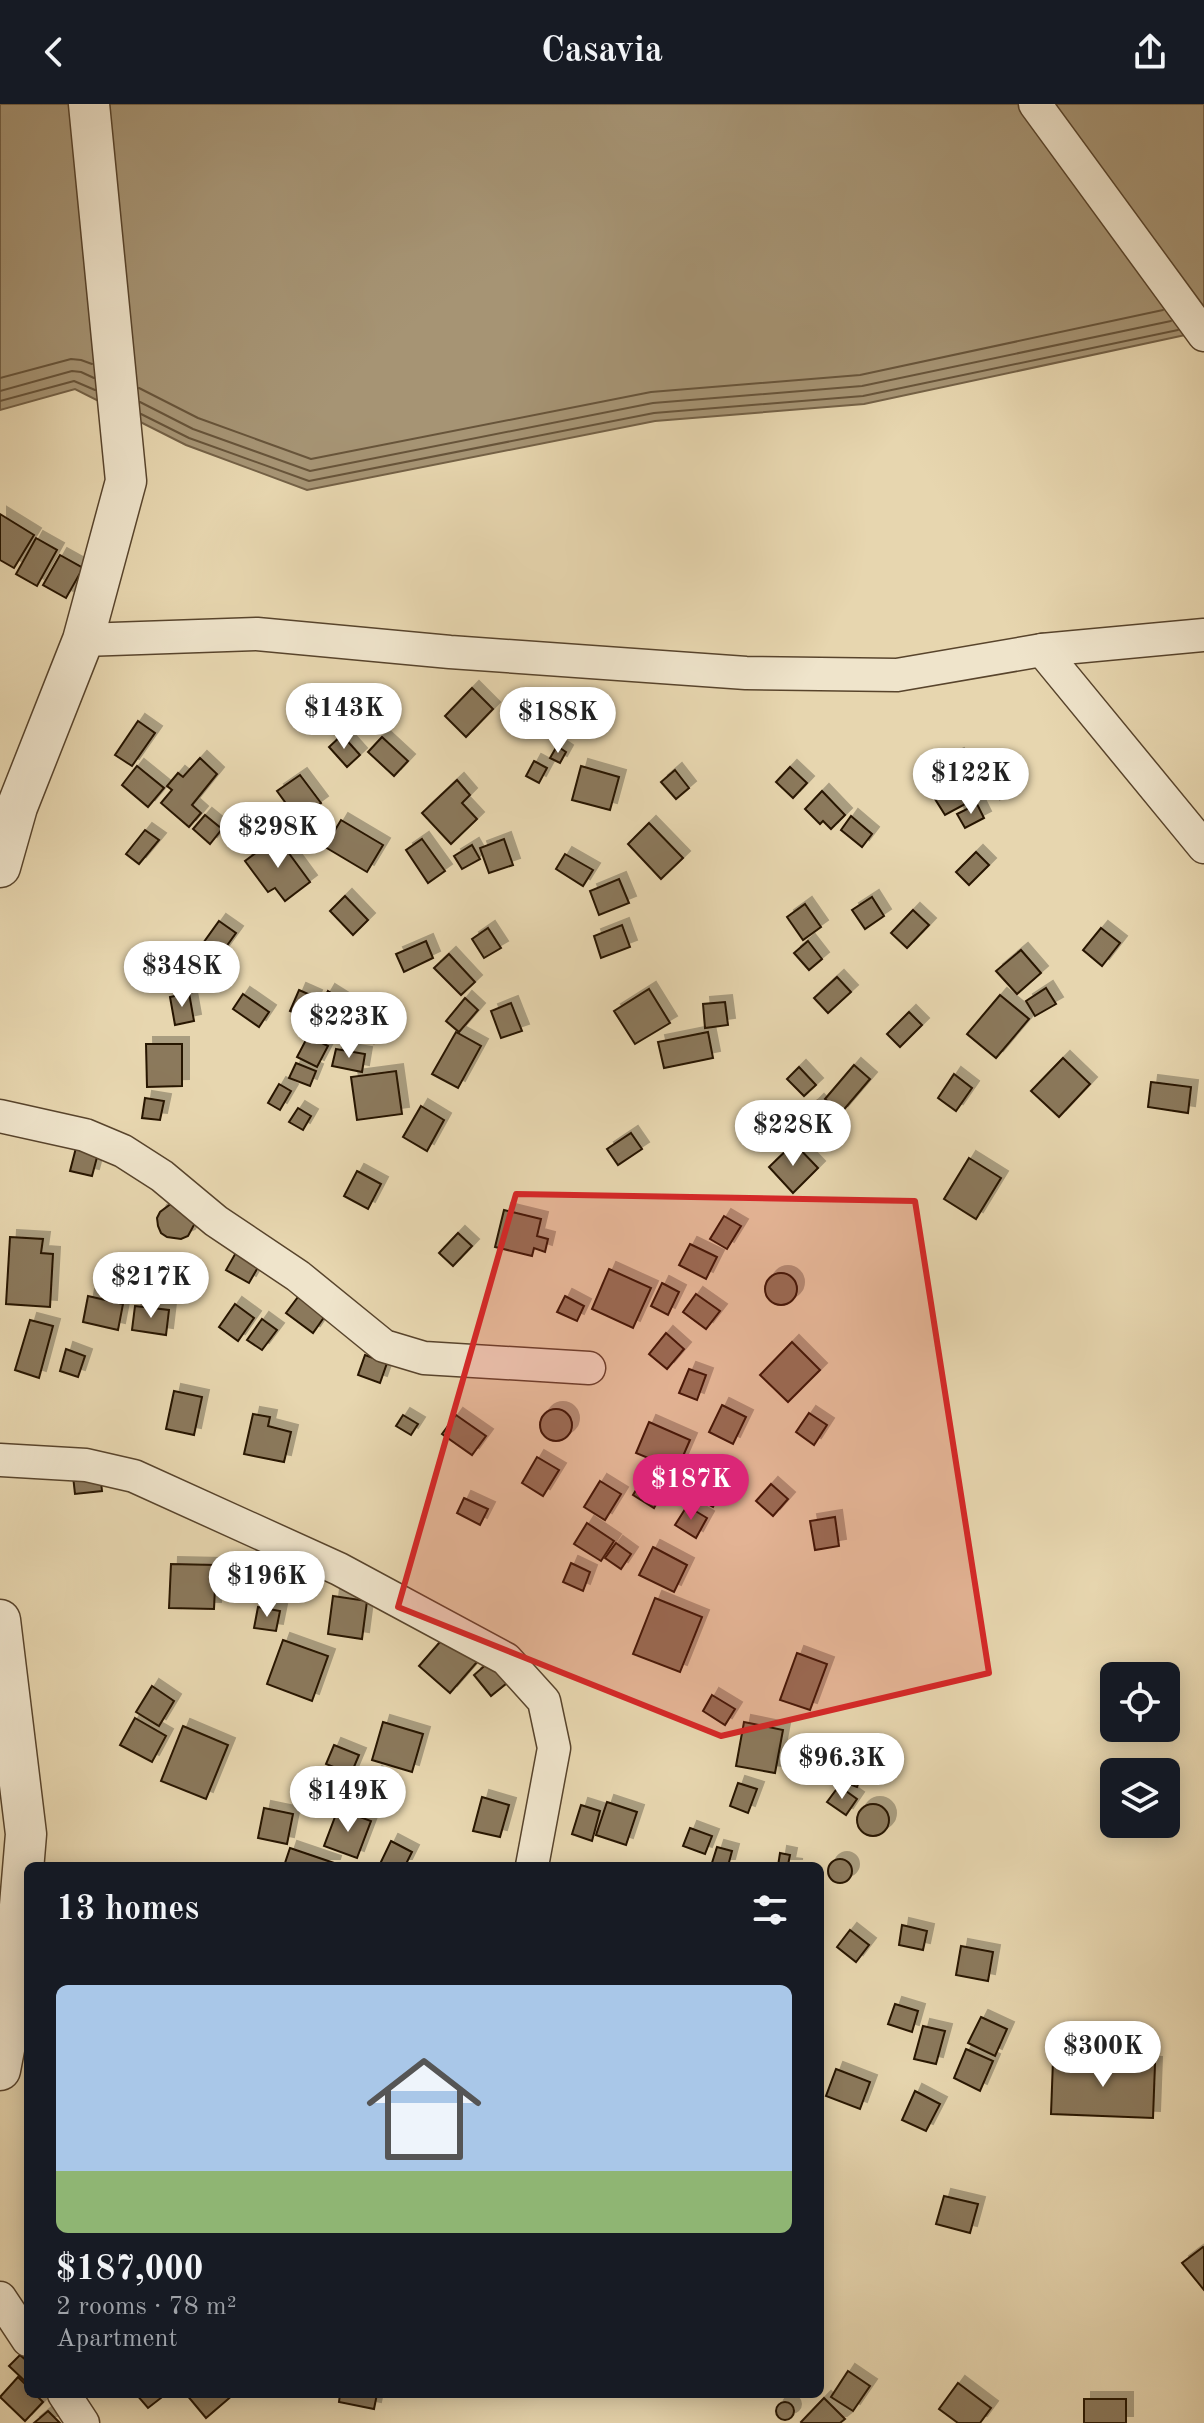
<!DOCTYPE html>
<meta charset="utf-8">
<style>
:root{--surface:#171b24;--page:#242831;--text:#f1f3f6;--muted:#9ea1a6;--line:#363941;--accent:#db2777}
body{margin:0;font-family:"Old Standard TT",serif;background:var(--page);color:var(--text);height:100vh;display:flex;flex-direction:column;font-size:30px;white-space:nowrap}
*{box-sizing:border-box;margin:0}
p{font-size:26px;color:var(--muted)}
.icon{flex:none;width:44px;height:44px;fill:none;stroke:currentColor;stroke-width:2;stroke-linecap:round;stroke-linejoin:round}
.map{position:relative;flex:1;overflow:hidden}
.panel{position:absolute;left:24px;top:1758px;width:800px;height:536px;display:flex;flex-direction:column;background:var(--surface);border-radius:12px;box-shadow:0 4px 20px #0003}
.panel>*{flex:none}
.fabs{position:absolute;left:1100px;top:1558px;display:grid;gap:16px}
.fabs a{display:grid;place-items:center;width:80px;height:80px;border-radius:12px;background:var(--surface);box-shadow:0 4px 20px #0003;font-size:40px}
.price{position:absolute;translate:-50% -68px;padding:0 18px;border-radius:28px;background:#fff;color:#222;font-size:26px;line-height:52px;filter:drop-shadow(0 2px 4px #0008)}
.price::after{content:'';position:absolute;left:50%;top:48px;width:24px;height:18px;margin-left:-12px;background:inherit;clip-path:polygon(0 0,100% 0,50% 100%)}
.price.active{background:var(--accent);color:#fff}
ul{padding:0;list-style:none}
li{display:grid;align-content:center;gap:16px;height:424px;padding:0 32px}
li+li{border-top:2px solid var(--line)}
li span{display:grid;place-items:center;height:248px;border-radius:12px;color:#555}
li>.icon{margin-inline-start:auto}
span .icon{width:144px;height:144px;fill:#fffc;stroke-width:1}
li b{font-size:34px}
h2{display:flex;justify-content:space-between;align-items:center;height:96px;padding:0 32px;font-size:34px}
header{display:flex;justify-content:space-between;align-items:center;height:104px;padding:0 32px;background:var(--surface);font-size:36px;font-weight:800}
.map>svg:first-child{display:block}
.water{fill:#a69474;stroke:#746146;stroke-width:2}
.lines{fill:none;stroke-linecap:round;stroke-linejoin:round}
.shore{stroke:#67543a;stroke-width:2}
.building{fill:#8b795b;stroke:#281400;stroke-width:2;filter:url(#shadow)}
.minor-casing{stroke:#58442c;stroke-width:35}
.tertiary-casing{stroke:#58442c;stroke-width:43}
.minor{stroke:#efe4cb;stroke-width:32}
.tertiary{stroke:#efe4cb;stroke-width:40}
.marked{fill:#d62828;fill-opacity:0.2;stroke:#d62828;stroke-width:6;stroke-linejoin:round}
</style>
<header><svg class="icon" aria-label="back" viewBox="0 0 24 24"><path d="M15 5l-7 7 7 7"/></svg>Casavia<svg class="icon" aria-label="share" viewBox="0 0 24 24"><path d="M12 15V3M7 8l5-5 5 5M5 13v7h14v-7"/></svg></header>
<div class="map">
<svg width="1204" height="2319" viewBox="0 0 1204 2319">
<defs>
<filter id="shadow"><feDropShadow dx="7" dy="-7" stdDeviation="0" flood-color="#0004"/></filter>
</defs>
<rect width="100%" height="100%" fill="#e7d6af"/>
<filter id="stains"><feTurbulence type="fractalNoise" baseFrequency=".0025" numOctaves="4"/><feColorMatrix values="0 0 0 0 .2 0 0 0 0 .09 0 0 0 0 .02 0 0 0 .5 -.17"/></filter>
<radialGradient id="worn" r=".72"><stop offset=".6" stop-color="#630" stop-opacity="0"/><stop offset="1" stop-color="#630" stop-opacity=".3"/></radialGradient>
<polygon class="water" points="0,0 1204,0 1204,227 864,300 655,317 307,386 186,341 75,285 0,306"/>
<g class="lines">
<g class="shore">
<polyline points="0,274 71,255 81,256 92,260"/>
<polyline points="139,284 198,314 311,355 651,288 860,271 1163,206"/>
<polyline points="0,287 72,267 81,268 94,274"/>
<polyline points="0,297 74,277 95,286"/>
<polyline points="140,298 193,325 310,367 653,299 862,282 1171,217"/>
<polyline points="141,310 189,334 309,377 654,309 863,292 1178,226"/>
</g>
</g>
<g class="building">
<polygon points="0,410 34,431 14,464 0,456"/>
<polygon points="36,434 57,446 37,482 16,470"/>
<polygon points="60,451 83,464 66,494 43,481"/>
<polygon points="472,584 493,605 466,633 445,612"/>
<polygon points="138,617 155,629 132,662 115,651"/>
<polygon points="342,631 360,651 347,663 329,643"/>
<polygon points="382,633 408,657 394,672 368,648"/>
<polygon points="557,642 566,648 560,659 550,654"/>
<polygon points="957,651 967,670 940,683 930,665"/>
<polygon points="200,654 217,670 192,701 201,709 189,723 161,699 172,686 167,682 178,669 183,673"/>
<polygon points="534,657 547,664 539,679 526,672"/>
<polygon points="137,662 164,684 148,703 122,681"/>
<polygon points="581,662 619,673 610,706 572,696"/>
<polygon points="790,663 807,679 793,694 776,678"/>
<polygon points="675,666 689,684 676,695 661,678"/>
<polygon points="1002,666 1014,686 1000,695 987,674"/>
<polygon points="300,671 321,699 298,716 277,687"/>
<polygon points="970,675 980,692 945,711 935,695"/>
<polygon points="457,676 470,691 462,699 477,715 451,740 422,709"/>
<polygon points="822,687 845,711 831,725 823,717 820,720 805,705"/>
<polygon points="977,700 984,714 965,724 957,710"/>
<polygon points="205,711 222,725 210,740 193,725"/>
<polygon points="851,712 872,730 862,743 841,726"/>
<polygon points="341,716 383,741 367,768 325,743"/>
<polygon points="649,719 683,754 661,775 628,740"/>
<polygon points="145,726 159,736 139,760 126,750"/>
<polygon points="277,733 310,778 285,797 275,784 268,788 245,757"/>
<polygon points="422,735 445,767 428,779 406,746"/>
<polygon points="504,735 513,761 489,769 480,744"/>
<polygon points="472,741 480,755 462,765 454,752"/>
<polygon points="976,748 989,761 969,781 956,768"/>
<polygon points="565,750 593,766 583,782 556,765"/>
<polygon points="619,775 629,799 599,811 590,787"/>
<polygon points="345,792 368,816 353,831 330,807"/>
<polygon points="872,793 884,812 865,825 852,806"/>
<polygon points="805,800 821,823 803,836 787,813"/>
<polygon points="913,806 929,821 907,844 891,829"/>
<polygon points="219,817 236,829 213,861 196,849"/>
<polygon points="622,821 630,843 601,854 594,832"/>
<polygon points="488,824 501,844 484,854 472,835"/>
<polygon points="1101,824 1120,839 1102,862 1083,846"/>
<polygon points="426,837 433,854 404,868 396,850"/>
<polygon points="808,837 822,855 809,866 794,849"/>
<polygon points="1021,846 1041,869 1017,890 996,867"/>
<polygon points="163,850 199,859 192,888 157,879"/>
<polygon points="449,850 475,878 461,891 434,864"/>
<polygon points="837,873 851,888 828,909 814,894"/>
<polygon points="1046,884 1056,900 1035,912 1026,897"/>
<polygon points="649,885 670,919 635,940 614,907"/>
<polygon points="299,886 315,893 306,914 290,907"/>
<polygon points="328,887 355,904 337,936 309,920"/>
<polygon points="189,889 194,917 175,921 170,893"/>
<polygon points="243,890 269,908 259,923 233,905"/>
<polygon points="1000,891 1029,915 996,954 967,930"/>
<polygon points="465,894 478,906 459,928 446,917"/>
<polygon points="725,898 728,921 705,924 703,900"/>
<polygon points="511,899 522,927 501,934 491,907"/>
<polygon points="368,902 389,924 374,939 353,917"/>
<polygon points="909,908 922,921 900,943 887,930"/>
<polygon points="456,928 481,942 458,984 432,970"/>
<polygon points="708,928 713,954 664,964 658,938"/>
<polygon points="308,932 328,942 317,963 297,953"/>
<polygon points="146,940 182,940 182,982 147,983"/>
<polygon points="336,945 365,950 362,968 332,962"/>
<polygon points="1063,954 1090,980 1059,1013 1031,987"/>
<polygon points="296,959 316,967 310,982 289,974"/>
<polygon points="854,961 870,975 841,1009 825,995"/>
<polygon points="799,963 816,981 804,992 787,975"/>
<polygon points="396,967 402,1010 357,1016 351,973"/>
<polygon points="954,970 972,984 956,1007 938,994"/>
<polygon points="1151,978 1191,983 1188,1009 1148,1003"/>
<polygon points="279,980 291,987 280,1006 268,999"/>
<polygon points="145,994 164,997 160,1016 142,1014"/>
<polygon points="817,997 833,1014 814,1034 798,1016"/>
<polygon points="421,1002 444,1016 427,1047 403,1033"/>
<polygon points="298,1004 311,1012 303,1026 289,1018"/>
<polygon points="631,1029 642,1045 618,1061 607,1045"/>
<polygon points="78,1036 100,1042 92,1072 70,1067"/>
<polygon points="794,1039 818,1064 793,1089 769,1063"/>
<polygon points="969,1054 1001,1074 976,1115 944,1095"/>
<polygon points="357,1067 381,1080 368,1105 344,1092"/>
<polygon points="172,1099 195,1119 188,1132 181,1135 167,1133 161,1129 158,1122 157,1114 160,1108"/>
<polygon points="504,1106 541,1115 537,1132 548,1135 545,1148 534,1144 532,1152 495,1143"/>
<polygon points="724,1112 741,1122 727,1145 710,1135"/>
<polygon points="458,1129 472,1142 453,1162 439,1149"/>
<polygon points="10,1133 43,1135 41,1149 53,1150 50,1203 6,1200"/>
<polygon points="690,1140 717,1153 706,1175 679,1161"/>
<polygon points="238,1145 261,1158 249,1179 226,1166"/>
<polygon points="609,1165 651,1184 633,1224 592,1205"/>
<circle cx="781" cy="1185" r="16"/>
<polygon points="662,1179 679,1188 668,1211 651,1202"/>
<polygon points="301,1189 327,1209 313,1229 286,1209"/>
<polygon points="696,1190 720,1207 706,1225 683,1208"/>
<polygon points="88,1192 123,1200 118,1226 83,1218"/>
<polygon points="565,1192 584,1202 577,1217 557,1208"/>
<polygon points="235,1200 254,1214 238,1237 219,1223"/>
<polygon points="135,1202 169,1206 166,1231 132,1226"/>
<polygon points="262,1215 277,1226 262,1246 247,1236"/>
<polygon points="30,1216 53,1222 39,1274 15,1266"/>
<polygon points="666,1229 684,1245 667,1265 649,1250"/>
<polygon points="792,1238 820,1266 788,1298 760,1271"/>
<polygon points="66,1245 85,1252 78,1273 60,1267"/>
<polygon points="365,1251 387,1259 380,1279 358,1271"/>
<polygon points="689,1265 706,1271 697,1296 679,1289"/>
<polygon points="174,1287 202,1293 194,1331 166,1325"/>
<polygon points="722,1301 746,1313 733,1340 709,1328"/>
<circle cx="556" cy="1321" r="16"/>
<polygon points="809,1309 827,1321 814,1341 796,1328"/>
<polygon points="253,1310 270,1313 268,1322 291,1328 284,1358 244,1350"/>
<polygon points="403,1311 418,1320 411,1331 396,1322"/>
<polygon points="456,1311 486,1332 472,1351 442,1330"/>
<polygon points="649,1318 690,1336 677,1366 636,1349"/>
<polygon points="537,1353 559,1366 543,1392 522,1379"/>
<polygon points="100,1369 102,1387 75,1390 73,1372"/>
<polygon points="700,1371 723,1382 713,1403 690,1391"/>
<polygon points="642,1376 663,1388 654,1404 633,1391"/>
<polygon points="600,1377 621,1390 605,1416 584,1403"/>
<polygon points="771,1380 788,1395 773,1412 756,1397"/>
<polygon points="464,1394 488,1405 480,1421 457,1409"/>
<polygon points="687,1402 707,1414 696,1434 675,1421"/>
<polygon points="835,1413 839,1442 815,1446 810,1417"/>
<polygon points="587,1419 614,1437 601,1457 574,1440"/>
<polygon points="616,1439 631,1450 621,1465 605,1454"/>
<polygon points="653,1443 687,1461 674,1488 639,1471"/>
<polygon points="571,1459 590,1468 583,1487 563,1478"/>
<polygon points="171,1460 216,1461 214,1505 169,1504"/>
<polygon points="333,1492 367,1497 362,1535 328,1530"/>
<polygon points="655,1494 702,1513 680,1568 633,1550"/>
<polygon points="258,1503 280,1507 276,1527 254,1524"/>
<polygon points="446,1531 477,1558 450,1589 419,1562"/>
<polygon points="283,1536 328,1552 312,1597 267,1580"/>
<polygon points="797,1549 827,1560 810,1606 780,1596"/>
<polygon points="489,1558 507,1579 491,1592 474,1571"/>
<polygon points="152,1582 174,1597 159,1622 136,1608"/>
<polygon points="712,1591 735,1605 725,1621 703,1607"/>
<polygon points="135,1614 166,1632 152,1658 120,1641"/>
<polygon points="383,1618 423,1630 412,1668 372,1656"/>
<polygon points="744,1618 783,1626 775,1669 736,1662"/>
<polygon points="183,1622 228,1641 206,1695 161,1677"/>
<polygon points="334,1641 359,1651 351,1670 326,1660"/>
<polygon points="845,1642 869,1651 857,1683 833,1674"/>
<polygon points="375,1669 390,1680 378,1697 363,1686"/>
<polygon points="738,1679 757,1685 748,1709 730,1702"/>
<polygon points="839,1682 857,1695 846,1711 827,1698"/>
<polygon points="482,1693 509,1701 500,1733 473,1727"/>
<polygon points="607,1698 637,1708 626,1741 596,1731"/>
<circle cx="873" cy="1716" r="16"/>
<polygon points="581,1701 600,1707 592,1737 572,1730"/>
<polygon points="264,1704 293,1710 287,1740 258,1734"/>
<polygon points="338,1705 371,1717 357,1754 324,1742"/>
<polygon points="690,1724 712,1732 705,1750 683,1742"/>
<polygon points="391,1737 412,1748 405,1762 379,1762"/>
<polygon points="717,1743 732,1747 728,1762 711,1762"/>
<polygon points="290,1744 334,1759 333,1762 284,1762"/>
<polygon points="780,1749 790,1751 788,1761 796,1762 778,1762"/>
<circle cx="840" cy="1767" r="12"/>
<polygon points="902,1821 927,1827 923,1846 899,1841"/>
<polygon points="850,1826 869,1841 856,1858 837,1843"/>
<polygon points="961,1842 993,1848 988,1877 956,1871"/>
<polygon points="895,1900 918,1907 912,1928 888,1920"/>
<polygon points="981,1913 1007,1925 995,1952 968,1939"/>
<polygon points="923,1922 945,1927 936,1960 914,1955"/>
<polygon points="966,1945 993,1957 980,1987 954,1974"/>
<polygon points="1053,1956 1155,1960 1153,2014 1051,2010"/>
<polygon points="836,1965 870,1978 860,2005 826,1992"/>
<polygon points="915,1987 940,2000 926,2027 902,2016"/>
<polygon points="944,2092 978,2100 970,2129 936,2120"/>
<polygon points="1203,2143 1204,2144 1204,2186 1182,2159"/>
<polygon points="20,2251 28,2258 28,2280 9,2262"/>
<polygon points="848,2267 870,2282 853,2307 831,2293"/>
<polygon points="18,2273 28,2283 28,2290 35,2290 43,2298 25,2317 0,2293"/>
<polygon points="958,2279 991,2304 980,2319 958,2319 939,2305"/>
<polygon points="136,2290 166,2290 148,2304"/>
<polygon points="186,2290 234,2290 206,2314"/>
<polygon points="340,2290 377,2290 374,2305 339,2298"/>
<polygon points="824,2294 845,2315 840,2319 802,2319 801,2318"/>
<rect x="1084" y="2295" width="42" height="24"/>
<circle cx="785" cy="2307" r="9"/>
<polygon points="48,2307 60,2319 34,2319"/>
</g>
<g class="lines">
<g class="minor-casing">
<g id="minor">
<polyline points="1035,0 1204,231"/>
<polyline points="83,536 257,530 450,548 746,569 897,571 1042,546 1204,531"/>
<polyline points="1042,546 1204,743"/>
<polyline points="0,1012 85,1031 123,1047 162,1072 216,1117 298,1172 384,1242 424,1254 589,1264"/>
<polyline points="0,1356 86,1361 134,1372 339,1465 506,1555 544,1597 554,1644 532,1762"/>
<polyline points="0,2194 28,2236"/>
<polyline points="64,2290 83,2319"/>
</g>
</g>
<g class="tertiary-casing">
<g id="tertiary">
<polyline points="0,763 17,703 83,536 126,377 89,0"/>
<polyline points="0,1516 26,1730 11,1909 0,1966"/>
</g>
</g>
<use href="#minor" class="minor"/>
<use href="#tertiary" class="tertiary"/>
</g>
<path class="marked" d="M516,1090L915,1097L989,1569L721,1632L398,1503Z"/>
<rect width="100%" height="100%" filter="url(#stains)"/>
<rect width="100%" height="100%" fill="url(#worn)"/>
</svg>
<div class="fabs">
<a><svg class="icon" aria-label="locate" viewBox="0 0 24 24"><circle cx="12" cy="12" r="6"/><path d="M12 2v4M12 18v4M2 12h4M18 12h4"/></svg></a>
<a><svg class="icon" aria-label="layers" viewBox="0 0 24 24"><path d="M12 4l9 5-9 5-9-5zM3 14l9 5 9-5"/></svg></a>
</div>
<b class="price" style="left:344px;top:647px">$143K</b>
<b class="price" style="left:558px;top:651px">$188K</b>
<b class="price" style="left:971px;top:712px">$122K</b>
<b class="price" style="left:278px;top:766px">$298K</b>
<b class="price" style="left:182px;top:905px">$348K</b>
<b class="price" style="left:349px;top:956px">$223K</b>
<b class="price" style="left:793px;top:1064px">$228K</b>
<b class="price" style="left:151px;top:1216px">$217K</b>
<b class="price active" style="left:691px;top:1418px">$187K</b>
<b class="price" style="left:267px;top:1515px">$196K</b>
<b class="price" style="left:842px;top:1697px">$96.3K</b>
<b class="price" style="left:348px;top:1730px">$149K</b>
<b class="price" style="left:1103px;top:1985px">$300K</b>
<section class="panel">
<h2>13 homes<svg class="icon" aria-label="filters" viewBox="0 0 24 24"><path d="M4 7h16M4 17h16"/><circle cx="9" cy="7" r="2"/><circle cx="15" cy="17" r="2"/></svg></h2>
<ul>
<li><span style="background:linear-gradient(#a9c7e8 75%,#8fb573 0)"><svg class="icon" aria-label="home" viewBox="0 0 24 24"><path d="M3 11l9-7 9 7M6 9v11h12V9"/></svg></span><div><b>$187,000</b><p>2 rooms · 78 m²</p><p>Apartment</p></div></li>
</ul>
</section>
</div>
